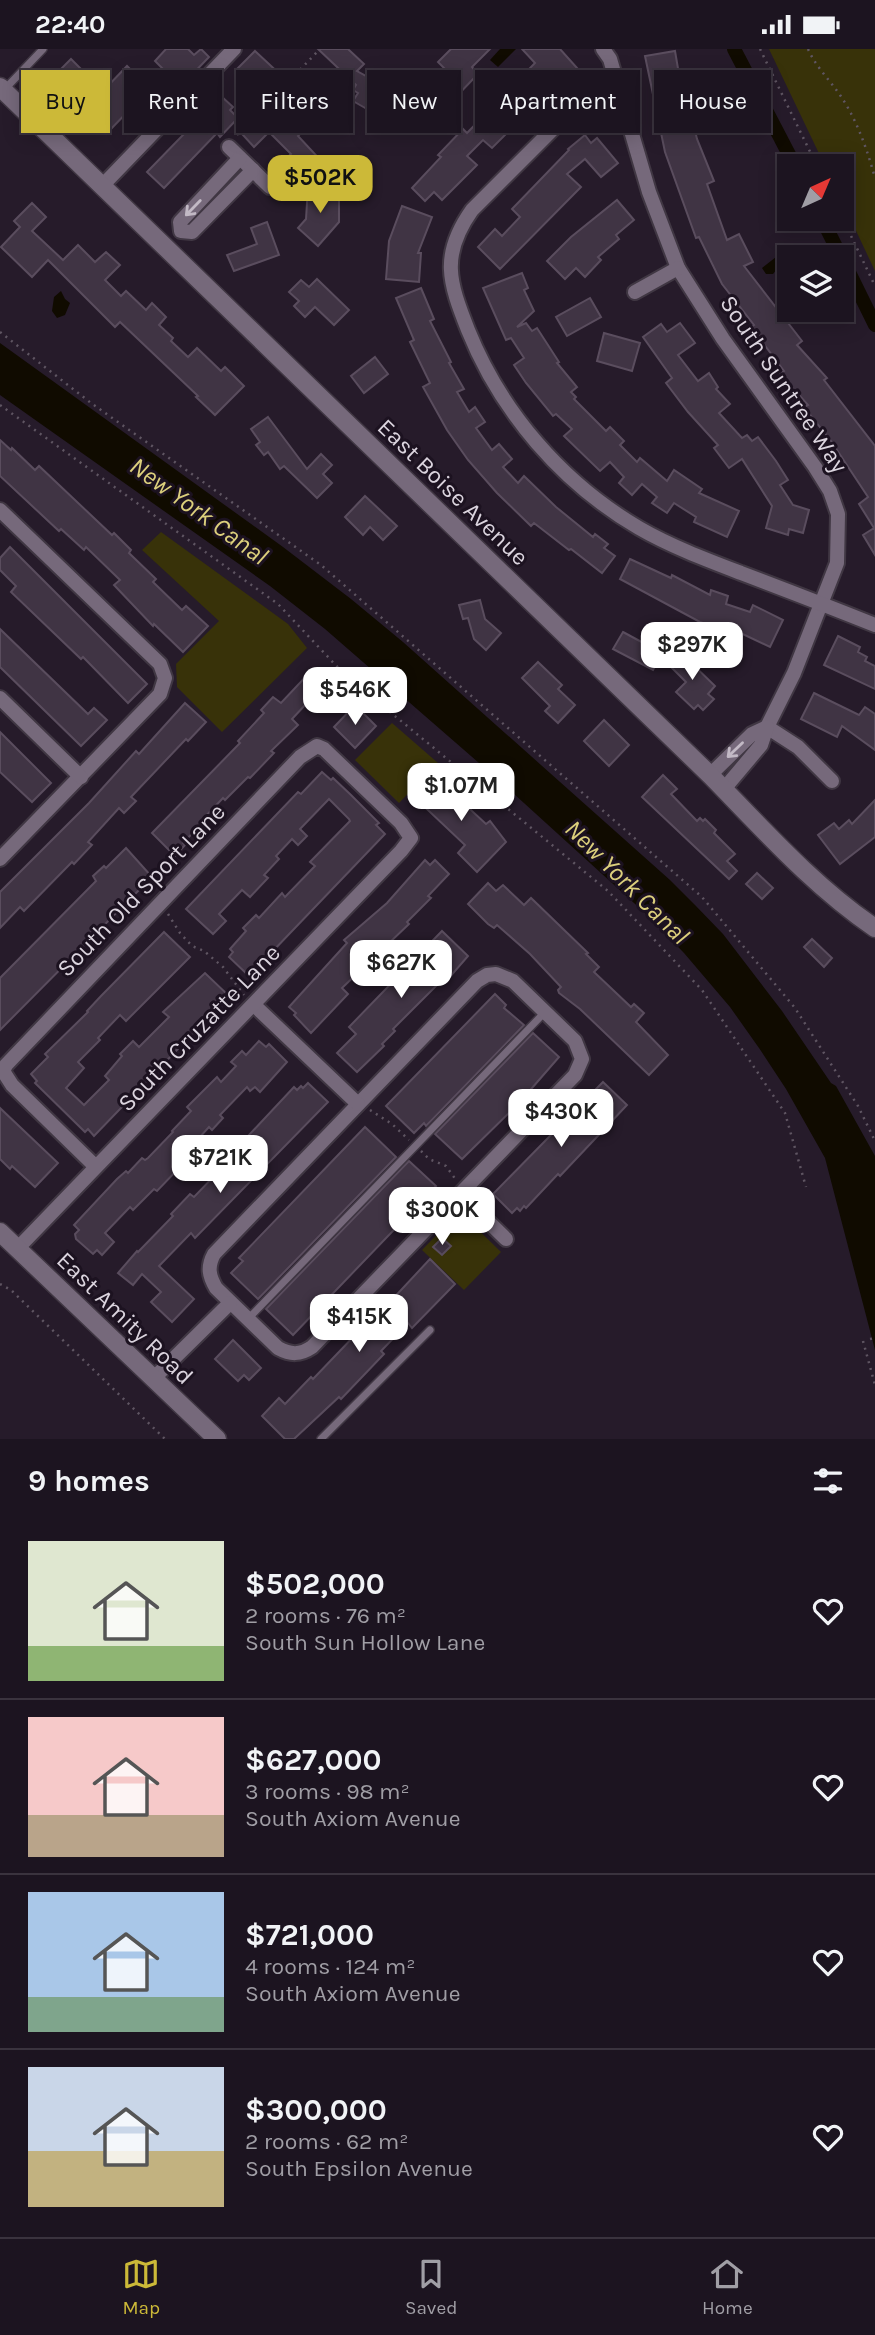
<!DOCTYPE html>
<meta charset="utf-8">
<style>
:root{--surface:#1c1420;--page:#251d29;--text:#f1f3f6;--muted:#a09ea5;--line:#3a333e;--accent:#ccb938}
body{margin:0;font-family:Karla,sans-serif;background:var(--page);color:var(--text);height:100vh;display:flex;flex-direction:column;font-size:26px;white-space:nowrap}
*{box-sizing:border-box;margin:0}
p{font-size:23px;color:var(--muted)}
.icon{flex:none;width:38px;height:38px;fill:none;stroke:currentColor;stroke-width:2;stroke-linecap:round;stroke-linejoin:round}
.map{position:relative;height:1390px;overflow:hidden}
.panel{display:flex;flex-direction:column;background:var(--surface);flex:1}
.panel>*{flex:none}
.hud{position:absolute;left:21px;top:21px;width:833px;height:63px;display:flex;gap:14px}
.needle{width:46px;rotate:44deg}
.tools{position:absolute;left:777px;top:105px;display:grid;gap:14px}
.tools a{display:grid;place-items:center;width:77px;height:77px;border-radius:0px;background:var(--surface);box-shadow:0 4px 18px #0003,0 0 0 2px var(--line);font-size:35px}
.price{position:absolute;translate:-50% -60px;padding:0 16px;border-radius:14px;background:#fff;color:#222;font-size:23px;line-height:46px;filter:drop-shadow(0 2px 4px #0008)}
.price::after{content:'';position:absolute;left:50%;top:42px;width:21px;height:16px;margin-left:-10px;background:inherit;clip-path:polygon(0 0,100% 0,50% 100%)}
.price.on{background:var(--accent);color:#111}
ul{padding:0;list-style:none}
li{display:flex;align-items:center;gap:21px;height:175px;padding:0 28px}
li+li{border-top:2px solid var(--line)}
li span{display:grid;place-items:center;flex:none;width:196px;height:140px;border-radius:0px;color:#555}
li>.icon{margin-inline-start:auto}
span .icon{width:84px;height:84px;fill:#fffc;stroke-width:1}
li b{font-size:30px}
h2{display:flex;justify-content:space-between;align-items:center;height:84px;padding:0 28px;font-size:30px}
.pill{padding:0 24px;border-radius:0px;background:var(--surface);box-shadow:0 4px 18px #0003,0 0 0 2px var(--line);font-size:24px;line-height:63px}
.pill.on{background:var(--accent);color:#111}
.status{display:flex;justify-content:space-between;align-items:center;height:49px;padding:0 35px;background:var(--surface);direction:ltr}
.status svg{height:19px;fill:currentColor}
.tab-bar{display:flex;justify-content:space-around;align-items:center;height:98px;border-top:2px solid var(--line);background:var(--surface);font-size:19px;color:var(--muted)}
.tab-bar a{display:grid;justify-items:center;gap:4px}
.tab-bar .on{color:var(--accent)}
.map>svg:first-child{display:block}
.green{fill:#383209}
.water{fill:#100b00}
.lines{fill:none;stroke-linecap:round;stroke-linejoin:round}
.canal{stroke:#100b00;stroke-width:14}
.building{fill:#403444;stroke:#5a4d5e;stroke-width:2}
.service-casing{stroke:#403743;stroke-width:10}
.minor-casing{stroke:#403743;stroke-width:18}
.tertiary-casing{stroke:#403743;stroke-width:21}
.path{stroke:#5f5562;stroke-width:2.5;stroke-dasharray:2 5;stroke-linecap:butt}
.service{stroke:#76697b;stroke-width:7}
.minor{stroke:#76697b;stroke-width:14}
.tertiary{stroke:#76697b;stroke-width:18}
.oneway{stroke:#c2b9c5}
.labels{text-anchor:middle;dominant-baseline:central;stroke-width:6;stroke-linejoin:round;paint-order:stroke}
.street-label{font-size:24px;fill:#dbd4de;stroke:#1c1220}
.water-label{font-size:26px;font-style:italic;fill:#dccf7c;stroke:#1c1220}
</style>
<div class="status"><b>22:40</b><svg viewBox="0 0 49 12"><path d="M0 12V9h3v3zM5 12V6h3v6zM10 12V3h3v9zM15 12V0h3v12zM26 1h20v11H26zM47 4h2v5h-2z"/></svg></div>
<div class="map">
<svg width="875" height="1390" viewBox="0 0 875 1390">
<rect width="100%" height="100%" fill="#261b2a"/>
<g class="green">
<polygon points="769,0 875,0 875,222 842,152 842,117 825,117"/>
<polygon points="161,483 288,575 307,599 222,683 177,638 176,615 219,572 142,501"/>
<polygon points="392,674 438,714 399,754 355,711"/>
<polygon points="463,1166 501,1203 464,1241 422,1201 452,1170"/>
</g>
<g class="water">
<polygon points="500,0 516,0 498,18 490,11"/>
<polygon points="776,208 785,210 787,214 786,218 777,220 773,225 766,225 762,219"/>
<polygon points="61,242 65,250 70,254 65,266 57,269 52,262 54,248"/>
<polygon points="0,294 283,498 351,550 403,593 670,831 695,856 723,885 782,962 831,1034 836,1037 875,1107 875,1301 825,1109 786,1040 759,999 730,958 684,904 645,864 502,734 325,580 270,537 0,346"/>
</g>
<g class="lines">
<g class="canal">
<polyline points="734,0 795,117"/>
<polyline points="822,170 841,208"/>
<polyline points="842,209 875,276"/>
</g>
</g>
<g class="building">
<polygon points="166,0 188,0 194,6 201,0 209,8 184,34 174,25 171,28 155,12"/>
<polygon points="318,0 348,0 364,15 357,22 393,42 379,67 353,52 358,44 353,41 356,36"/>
<polygon points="451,0 490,0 472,18 478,25 453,51 436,35 448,23 438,13"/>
<polygon points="522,0 560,0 577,19 556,38 554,36 525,66 521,63 503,82 506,85 492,99 483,91 467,107 477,116 442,151 434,143 425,152 412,139 441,108 438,106 463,80 467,84 535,14"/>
<polygon points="255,2 284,29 265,48 236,21"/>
<polygon points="675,2 681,37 667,40 671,61 689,57 697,90 714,132 707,135 727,191 739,185 753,213 744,217 802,292 797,296 827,329 824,331 875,397 875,506 863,486 874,479 859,455 868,448 831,392 804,358 808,356 780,325 784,322 751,278 754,276 722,235 699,188 696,189 665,103 645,7"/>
<polygon points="71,10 103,42 127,17 138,28 125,41 137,53 108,83 94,69 103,61 83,41 66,57 55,47 66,35 56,25"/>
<polygon points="432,38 438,70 400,78 394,45"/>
<polygon points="221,47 233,58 230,61 238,69 220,88 217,84 164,139 147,123"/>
<polygon points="277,52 305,80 298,87 325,116 305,135 297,127 291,132 278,117 291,105 269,83 254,98 243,86"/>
<polygon points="585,86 591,94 597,89 618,114 601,128 585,110 567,125 581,138 500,220 478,198 495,180 502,187 520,168 512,160 569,101 568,100"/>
<polygon points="308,138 328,138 328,148 339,148 339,173 318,197 298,179 306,170"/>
<polygon points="617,151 634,171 616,186 619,190 598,208 601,211 585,228 576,219 565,230 547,212 571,188"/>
<polygon points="32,154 46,168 32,182 63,211 78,196 95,213 106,203 120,216 105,231 121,247 126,242 146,261 152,254 166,268 159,276 173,289 171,292 188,308 197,299 221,322 225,318 244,337 215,366 196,348 198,347 120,273 115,278 48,211 32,228 1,198 20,178 14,172"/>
<polygon points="402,157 432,168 418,204 421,204 419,233 386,230 389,192"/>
<polygon points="267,173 279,206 234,222 227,206 257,195 251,179"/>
<polygon points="522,224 528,239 524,241 534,262 517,278 526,274 532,282 537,279 559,313 557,314 577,338 571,343 576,348 574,350 606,382 610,378 624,392 620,396 637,413 640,409 667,432 674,421 702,440 699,444 739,462 727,488 694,473 696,468 674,454 667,464 652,454 657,448 642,435 632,446 619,434 624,428 610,413 600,422 564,387 572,380 556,365 553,367 526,334 514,316 524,309 511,289 506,291 483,239"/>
<polygon points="317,230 349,261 334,276 315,258 305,268 294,257 299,252 289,243 301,231 309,238"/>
<polygon points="421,239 434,270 430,272 451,313 449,314 464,340 457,343 469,363 475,358 485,373 476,379 492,401 499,395 512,410 503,418 518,434 524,427 556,458 593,488 595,485 608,495 604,499 615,507 602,524 571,500 569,501 534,474 531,477 497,444 468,411 447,381 423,338 430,334 410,293 414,291 396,249"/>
<polygon points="590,249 601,268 567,287 556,268"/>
<polygon points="680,274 695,294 678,306 698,332 709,324 718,338 716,340 730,355 719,364 742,389 747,386 752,392 758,388 776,412 788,431 780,436 793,456 809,461 803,484 789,480 788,486 766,479 772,457 742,410 729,419 714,399 718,396 688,363 666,334 672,329 643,288 661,275 667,283"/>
<polygon points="604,284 640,294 632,322 597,312"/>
<polygon points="375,308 388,325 364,344 351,327"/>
<polygon points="268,368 307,420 321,405 332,416 323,425 332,434 317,449 284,417 280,420 268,403 264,406 256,396 260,393 251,380"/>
<polygon points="0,391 11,401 12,399 35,421 39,417 112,486 114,484 131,501 129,504 156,530 153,533 182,561 186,557 208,577 183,603 154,575 153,577 114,536 120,531 86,498 84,501 61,480 59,482 0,427"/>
<polygon points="365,447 397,477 383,491 370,478 363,486 345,468"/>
<polygon points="10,498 147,635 128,654 83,608 81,610 11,543 16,537 0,521 0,509"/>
<polygon points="630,510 671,529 672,526 710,546 711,541 728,547 726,555 750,563 753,556 783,571 770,598 732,580 731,584 700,573 620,530"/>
<polygon points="480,551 485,570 501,584 486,601 474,590 468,569 463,570 459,556"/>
<polygon points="0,580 88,665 94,659 107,671 81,697 0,618"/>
<polygon points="623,583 662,604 653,621 613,600"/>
<polygon points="838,587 860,598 858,603 867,608 865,612 875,617 875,640 824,616"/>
<polygon points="679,602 715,637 708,645 714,650 703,661 698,656 694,660 676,643 686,633 667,614"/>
<polygon points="538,613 562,636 558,640 575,656 558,674 545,662 550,657 522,629"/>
<polygon points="313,620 331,637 322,647 326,651 316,662 307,654 292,670 298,676 271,702 274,704 250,729 248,728 225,751 223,749 204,769 205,771 183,794 185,796 175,807 152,784 240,694 238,692 264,664 261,661 273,648 281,654"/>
<polygon points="814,644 859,666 865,658 875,665 875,701 842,677 837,688 801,670"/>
<polygon points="185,654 206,673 188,692 186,690 131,748 136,752 124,764 119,759 88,793 92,796 74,815 72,813 24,862 20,858 0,879 0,843 89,754 136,702 139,705"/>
<polygon points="355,656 376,677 355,699 334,678"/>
<polygon points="604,671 629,696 609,717 584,692"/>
<polygon points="0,683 51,734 32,753 0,723"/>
<polygon points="322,723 331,731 333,729 351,746 379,774 376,776 385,785 249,927 229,908 233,903 230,900 246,882 243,879 256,866 259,869 282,844 285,848 315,817 310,813 350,772 349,770 329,750 300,780 307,787 298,796 292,790 276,807 279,810 264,826 268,829 250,848 242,841 219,865 226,872 213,885 186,860 298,743 301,745"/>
<polygon points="432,725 486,775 490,772 506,793 477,823 458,804 465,796 412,746"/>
<polygon points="663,726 677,740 671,745 697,772 700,769 703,772 705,770 716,781 714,784 735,805 727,812 737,822 729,830 642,748"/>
<polygon points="875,751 875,788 840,815 818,786 834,774 839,780 849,771 852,775"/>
<polygon points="126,799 152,828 0,981 0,929 96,832 93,827 104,817 106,819"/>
<polygon points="425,811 430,816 435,811 449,825 428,847 431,849 407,873 409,875 342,939 348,945 311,984 294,966 296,964 289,958 347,894 344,891 387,854"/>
<polygon points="757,824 773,839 762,850 746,835"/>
<polygon points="488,834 496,842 503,836 524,856 531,849 588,904 586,905 599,918 594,923 631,958 634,955 644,964 636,973 668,1006 649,1026 580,960 559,944 558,941 561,938 530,905 497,876 494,879 488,875 468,855"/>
<polygon points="442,882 468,907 449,929 446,927 393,980 395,982 382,995 384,997 357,1023 337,1004 356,985 349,978"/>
<polygon points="164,883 190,908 126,972 120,966 98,989 100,991 78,1013 84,1019 66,1039 84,1056 109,1031 105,1027 122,1007 120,1005 133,992 139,998 169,968 163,963 205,924 229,947 94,1087 88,1080 85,1083 35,1034 37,1032 31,1025 48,1008 45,1005 88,963 87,962 101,947"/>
<polygon points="812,890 832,909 824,918 804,898"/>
<polygon points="495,945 506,956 504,959 524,976 426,1077 424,1074 414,1084 386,1057"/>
<polygon points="533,984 559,1008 519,1054 462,1110 435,1085"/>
<polygon points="259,992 266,998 269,995 287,1013 260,1043 255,1038 250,1042 247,1038 220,1066 223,1069 212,1081 209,1078 187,1102 195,1110 182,1123 178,1120 157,1142 154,1140 133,1161 130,1158 105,1184 114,1193 102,1206 97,1201 93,1205 76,1190 75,1185 79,1181 74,1176 117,1130 126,1122 128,1124 142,1109 145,1111 148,1109 173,1083 172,1082 191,1062 187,1058 217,1028 221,1033 236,1017 231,1013 242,1002 246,1006"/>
<polygon points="603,1033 627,1056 560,1127 558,1125 526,1159 524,1157 520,1162 517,1159 512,1164 493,1145"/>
<polygon points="308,1034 328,1053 195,1189 191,1184 159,1217 194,1250 172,1273 151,1253 161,1243 142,1225 133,1236 118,1224 137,1202 138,1203 173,1167 171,1165 190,1145 194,1148 221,1120 219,1118 294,1038 297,1041 301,1037 303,1039"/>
<polygon points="0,1059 58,1114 35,1138 12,1117 10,1120 0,1110"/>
<polygon points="365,1078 396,1108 258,1250 231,1224 243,1212 239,1209"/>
<polygon points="409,1112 436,1137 293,1286 266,1260"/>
<polygon points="442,1189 451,1197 442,1206 433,1198"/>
<polygon points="430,1210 455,1235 412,1279 408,1274 381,1302 384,1305 341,1350 339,1348 294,1390 285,1390 262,1367 279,1349 285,1355 311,1328 313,1330 359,1282 363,1286 390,1257 388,1255"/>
<polygon points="233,1291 261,1319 249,1331 244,1326 238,1332 215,1310"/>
</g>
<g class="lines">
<g class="service-casing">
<g id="service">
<polyline points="4,41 43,0"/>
<polyline points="248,1270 545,963"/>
<polyline points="321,1390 430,1281"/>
</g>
</g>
<g class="minor-casing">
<g id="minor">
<polyline points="603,0 610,10 649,143 678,219 723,290 815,418 830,442 838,465 837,514 794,624 767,678 798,698 832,732"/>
<path d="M619,38L599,43L577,56L472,161C440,206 449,233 468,281C501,363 562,434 639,479C670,497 707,511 741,524C786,541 830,558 875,576"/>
<polyline points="229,98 270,138"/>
<polyline points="240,109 180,173 181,182 192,183 253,121"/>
<polyline points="102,137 234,0"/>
<polyline points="635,243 678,219"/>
<polyline points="0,461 160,615 165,629 160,645 0,810"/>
<polyline points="0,649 81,728"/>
<polyline points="710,726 752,685 767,678 761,696 724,740"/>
<path d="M496,925L513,932L575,992L582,1010L575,1026L312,1298C300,1306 291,1306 278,1299L216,1239C209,1227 207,1218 214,1205L477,932L487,926Z"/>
<polyline points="254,956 358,1055"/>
<polyline points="460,1145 506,1190"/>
<polyline points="17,1200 401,802 411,789 401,774 324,700 317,697 300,708 6,1016 3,1022 12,1036 96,1118"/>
<polyline points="153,1330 230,1254"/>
</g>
</g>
<g class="tertiary-casing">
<g id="tertiary">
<path d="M0,38L710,726C762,779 813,837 875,879"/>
<polyline points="0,1183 217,1390"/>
</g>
</g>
<g class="path">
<polyline points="760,0 817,117"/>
<path d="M808,0C816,18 829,30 840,46C857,71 867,100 875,129"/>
<polyline points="237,86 320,0"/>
<polyline points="842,168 875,237"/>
<polyline points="0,283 91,354 321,516 702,848 795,959 858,1057 875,1092"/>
<polyline points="0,356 278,555 345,626 608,842 702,941 785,1064 806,1138"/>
<polyline points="168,865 180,884 192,897 204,902 223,918 244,946"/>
<polyline points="370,1061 392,1075 409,1091"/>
<polyline points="421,1102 429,1110 446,1117 456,1131"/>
<polyline points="0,1235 11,1241 165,1390"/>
<polyline points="870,1290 875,1289"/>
<polyline points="863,1292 875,1336"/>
</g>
<use href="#service" class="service"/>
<use href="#minor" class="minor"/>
<use href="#tertiary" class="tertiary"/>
</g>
<defs><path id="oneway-shaft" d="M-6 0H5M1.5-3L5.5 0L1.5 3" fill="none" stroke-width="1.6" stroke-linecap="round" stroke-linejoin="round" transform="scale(1.75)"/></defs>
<g class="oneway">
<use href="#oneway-shaft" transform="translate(193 159) rotate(134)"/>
<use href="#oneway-shaft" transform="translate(735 701) rotate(136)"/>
</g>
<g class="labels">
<g class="street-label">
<text transform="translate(784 335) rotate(56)">South Suntree Way</text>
<text transform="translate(453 443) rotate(44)">East Boise Avenue</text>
<text transform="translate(141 841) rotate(-46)">South Old Sport Lane</text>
<text transform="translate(199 979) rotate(-46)">South Cruzatte Lane</text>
<text transform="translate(125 1269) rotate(44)">East Amity Road</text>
</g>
<g class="water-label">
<text transform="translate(199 462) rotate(36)">New York Canal</text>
<text transform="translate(627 833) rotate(45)">New York Canal</text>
</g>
</g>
</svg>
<div class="tools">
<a><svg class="needle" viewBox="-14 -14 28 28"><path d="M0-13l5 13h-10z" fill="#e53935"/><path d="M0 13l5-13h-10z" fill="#a09ea5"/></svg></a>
<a><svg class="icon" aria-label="layers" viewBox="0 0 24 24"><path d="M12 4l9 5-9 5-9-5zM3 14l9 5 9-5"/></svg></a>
</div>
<b class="price on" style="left:320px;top:166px">$502K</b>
<b class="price" style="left:692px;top:633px">$297K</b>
<b class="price" style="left:355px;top:678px">$546K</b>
<b class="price" style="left:461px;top:774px">$1.07M</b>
<b class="price" style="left:401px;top:951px">$627K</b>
<b class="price" style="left:561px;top:1100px">$430K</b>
<b class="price" style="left:220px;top:1146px">$721K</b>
<b class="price" style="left:442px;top:1198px">$300K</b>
<b class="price" style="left:359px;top:1305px">$415K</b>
<div class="hud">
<a class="pill on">Buy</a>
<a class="pill">Rent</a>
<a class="pill">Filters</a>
<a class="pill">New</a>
<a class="pill">Apartment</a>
<a class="pill">House</a>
</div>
</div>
<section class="panel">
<h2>9 homes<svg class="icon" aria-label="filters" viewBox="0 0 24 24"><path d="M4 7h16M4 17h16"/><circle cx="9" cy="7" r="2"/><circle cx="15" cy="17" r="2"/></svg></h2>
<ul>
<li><span style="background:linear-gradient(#dfe7d0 75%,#8fb573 0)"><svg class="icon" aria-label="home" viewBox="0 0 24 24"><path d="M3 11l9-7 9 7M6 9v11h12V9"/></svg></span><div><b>$502,000</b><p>2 rooms · 76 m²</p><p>South Sun Hollow Lane</p></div><svg class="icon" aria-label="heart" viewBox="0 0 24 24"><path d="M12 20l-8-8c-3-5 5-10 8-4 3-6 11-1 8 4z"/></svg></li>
<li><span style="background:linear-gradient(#f6c9c9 70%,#b9a48a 0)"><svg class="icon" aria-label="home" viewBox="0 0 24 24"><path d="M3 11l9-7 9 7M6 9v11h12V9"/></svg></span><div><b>$627,000</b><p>3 rooms · 98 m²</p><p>South Axiom Avenue</p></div><svg class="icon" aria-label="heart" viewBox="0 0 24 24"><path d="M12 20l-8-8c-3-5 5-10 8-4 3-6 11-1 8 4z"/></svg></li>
<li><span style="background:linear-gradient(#a9c7e8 75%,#7fa58c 0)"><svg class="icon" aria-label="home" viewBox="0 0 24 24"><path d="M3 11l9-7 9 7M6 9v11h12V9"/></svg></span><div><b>$721,000</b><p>4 rooms · 124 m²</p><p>South Axiom Avenue</p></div><svg class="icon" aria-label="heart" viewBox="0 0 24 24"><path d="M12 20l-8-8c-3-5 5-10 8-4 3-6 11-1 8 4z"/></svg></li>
<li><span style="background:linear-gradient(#c9d6e8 60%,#c2b280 0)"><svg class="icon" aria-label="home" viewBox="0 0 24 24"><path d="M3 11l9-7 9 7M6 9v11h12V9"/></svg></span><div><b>$300,000</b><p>2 rooms · 62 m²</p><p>South Epsilon Avenue</p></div><svg class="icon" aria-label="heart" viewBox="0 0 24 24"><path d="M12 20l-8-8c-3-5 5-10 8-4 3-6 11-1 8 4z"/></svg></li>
</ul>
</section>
<nav class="tab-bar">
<a class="on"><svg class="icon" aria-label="map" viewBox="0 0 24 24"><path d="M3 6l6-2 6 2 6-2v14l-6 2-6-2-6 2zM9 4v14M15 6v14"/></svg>Map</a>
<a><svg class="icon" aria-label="saved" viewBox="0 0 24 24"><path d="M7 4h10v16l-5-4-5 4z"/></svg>Saved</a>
<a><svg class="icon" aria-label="home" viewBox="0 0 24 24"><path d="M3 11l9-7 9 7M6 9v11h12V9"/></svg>Home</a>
</nav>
